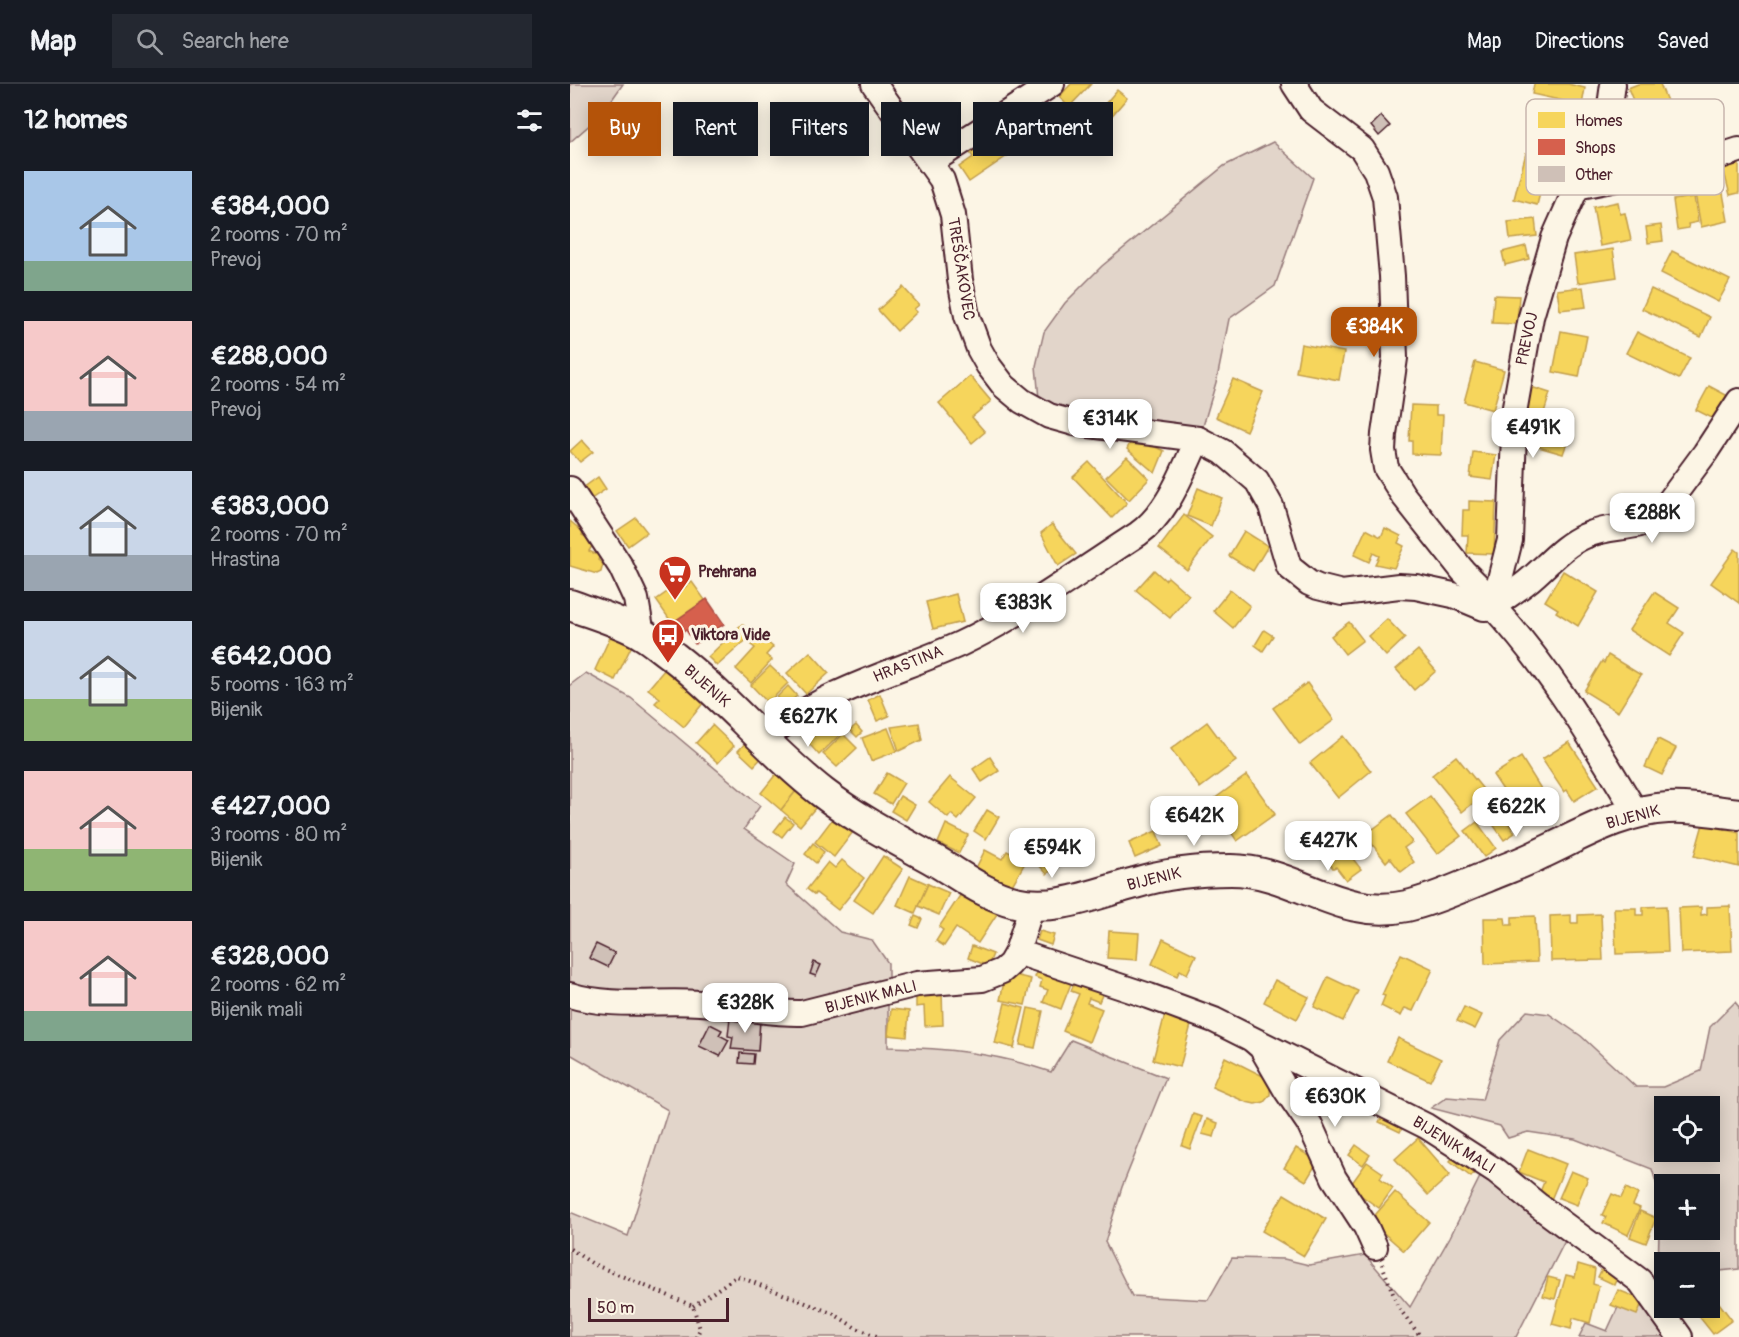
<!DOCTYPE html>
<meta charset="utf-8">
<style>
:root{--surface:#171b24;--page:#242831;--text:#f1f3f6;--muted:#9ea1a6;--line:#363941;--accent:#b45309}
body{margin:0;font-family:Pangolin,sans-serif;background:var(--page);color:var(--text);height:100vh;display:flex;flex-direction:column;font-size:22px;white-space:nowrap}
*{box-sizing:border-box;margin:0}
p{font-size:20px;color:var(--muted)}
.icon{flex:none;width:33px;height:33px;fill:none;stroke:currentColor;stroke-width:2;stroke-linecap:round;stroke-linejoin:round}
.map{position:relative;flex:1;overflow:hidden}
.panel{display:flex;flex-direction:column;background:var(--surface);width:570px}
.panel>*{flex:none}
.guide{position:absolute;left:18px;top:18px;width:570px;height:54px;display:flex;gap:12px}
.buttons{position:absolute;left:1084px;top:1012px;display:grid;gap:12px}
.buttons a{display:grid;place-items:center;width:66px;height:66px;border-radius:0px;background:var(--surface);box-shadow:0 3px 15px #0003;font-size:30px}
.scale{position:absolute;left:18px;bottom:15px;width:141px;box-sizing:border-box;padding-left:6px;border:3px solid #4a1f2b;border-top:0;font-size:16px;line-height:21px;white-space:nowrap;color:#4a1f2b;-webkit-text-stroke:4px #fcf5e5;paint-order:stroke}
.price{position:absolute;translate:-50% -51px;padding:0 14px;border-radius:12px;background:#fff;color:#222;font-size:20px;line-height:39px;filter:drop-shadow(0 2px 3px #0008)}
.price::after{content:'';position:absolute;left:50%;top:36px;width:18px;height:14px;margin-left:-9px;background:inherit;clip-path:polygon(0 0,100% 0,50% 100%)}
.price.on{background:var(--accent);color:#fff}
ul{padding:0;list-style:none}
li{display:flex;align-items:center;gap:18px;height:150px;padding:0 24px}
li span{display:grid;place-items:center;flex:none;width:168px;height:120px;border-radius:0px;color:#555}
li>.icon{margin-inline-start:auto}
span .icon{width:72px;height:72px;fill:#fffc;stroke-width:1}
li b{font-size:26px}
h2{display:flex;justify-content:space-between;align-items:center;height:72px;padding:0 24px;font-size:26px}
.pill{padding:0 21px;border-radius:0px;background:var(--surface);box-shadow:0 3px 15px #0003;font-size:21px;line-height:54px}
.pill.on{background:var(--accent);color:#fff}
header{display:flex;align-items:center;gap:36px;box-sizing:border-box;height:84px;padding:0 30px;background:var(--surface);border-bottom:2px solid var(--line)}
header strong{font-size:28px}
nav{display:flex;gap:33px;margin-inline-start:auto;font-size:21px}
.search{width:420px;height:54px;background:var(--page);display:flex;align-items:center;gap:15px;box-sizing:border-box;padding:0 21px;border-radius:0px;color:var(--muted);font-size:22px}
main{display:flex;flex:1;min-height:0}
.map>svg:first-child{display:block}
.green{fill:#e2d5ca;stroke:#967a7a;stroke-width:1.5;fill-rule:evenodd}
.homes{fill:#f6d55c;stroke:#c29e4d;stroke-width:1.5}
.shops{fill:#d6604d;stroke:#ac4c43;stroke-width:1.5}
.building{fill:#cfc0b7;stroke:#4a1f2b;stroke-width:1.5}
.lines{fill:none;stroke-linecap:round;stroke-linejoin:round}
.minor-casing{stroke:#4a1f2b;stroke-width:28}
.major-casing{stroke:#4a1f2b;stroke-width:34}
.path{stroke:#4a1f2b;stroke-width:4;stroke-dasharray:1.5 4.5;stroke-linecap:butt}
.minor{stroke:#fcf5e5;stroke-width:24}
.major{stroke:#fcf5e5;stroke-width:30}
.labels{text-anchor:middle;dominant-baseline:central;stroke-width:6;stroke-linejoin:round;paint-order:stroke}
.street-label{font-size:16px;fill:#4a1f2b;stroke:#fcf5e5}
.poi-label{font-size:16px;font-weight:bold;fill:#4a1f2b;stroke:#fcf5e5;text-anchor:start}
.key{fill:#fcf5e5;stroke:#c7b5ad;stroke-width:1.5}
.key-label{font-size:16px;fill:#4a1f2b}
</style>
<header>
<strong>Map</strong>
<div class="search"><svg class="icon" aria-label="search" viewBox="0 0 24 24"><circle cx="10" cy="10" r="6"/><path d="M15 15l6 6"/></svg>Search here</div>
<nav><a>Map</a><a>Directions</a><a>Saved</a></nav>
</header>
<main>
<section class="panel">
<h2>12 homes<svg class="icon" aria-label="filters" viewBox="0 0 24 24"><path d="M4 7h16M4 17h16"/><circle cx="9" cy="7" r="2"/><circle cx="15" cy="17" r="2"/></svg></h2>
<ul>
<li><span style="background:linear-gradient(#a9c7e8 75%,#7fa58c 0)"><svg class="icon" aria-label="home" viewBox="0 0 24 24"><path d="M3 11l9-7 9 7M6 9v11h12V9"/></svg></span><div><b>€384,000</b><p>2 rooms · 70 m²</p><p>Prevoj</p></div></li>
<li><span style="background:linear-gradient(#f6c9c9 75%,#9aa5b1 0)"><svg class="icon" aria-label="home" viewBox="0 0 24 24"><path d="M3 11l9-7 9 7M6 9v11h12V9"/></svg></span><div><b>€288,000</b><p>2 rooms · 54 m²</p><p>Prevoj</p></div></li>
<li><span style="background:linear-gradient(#c9d6e8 70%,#9aa5b1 0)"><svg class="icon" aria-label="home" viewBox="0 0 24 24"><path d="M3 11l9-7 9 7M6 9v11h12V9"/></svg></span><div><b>€383,000</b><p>2 rooms · 70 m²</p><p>Hrastina</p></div></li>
<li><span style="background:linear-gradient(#c9d6e8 65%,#8fb573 0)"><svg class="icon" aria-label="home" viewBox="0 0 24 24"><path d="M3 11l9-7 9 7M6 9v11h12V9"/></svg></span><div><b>€642,000</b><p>5 rooms · 163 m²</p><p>Bijenik</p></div></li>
<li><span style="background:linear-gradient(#f6c9c9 65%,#8fb573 0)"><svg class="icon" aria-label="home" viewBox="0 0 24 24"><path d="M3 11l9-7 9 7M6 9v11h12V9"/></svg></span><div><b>€427,000</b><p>3 rooms · 80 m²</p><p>Bijenik</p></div></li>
<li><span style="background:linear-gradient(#f6c9c9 75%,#7fa58c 0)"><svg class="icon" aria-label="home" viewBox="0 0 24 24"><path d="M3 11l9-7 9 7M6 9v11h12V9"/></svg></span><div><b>€328,000</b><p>2 rooms · 62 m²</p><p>Bijenik mali</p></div></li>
</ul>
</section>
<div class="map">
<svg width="1169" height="1253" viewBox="0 0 1169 1253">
<rect width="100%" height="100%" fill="#fcf5e5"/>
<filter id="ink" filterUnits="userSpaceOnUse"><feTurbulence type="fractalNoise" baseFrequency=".0167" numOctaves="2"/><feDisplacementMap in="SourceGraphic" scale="12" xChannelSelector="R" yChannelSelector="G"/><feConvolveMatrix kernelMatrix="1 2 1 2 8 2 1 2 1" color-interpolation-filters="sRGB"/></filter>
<g filter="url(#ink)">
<g class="green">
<polygon points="0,0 53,0 31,31 0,58"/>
<polygon points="703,58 743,94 705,202 659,235 647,295 631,349 524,338 469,315 466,282 474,248 495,219 532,182 654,82"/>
<path d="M16,589L61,614L190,722L174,745L225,780L216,800L270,848L302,856L318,879V963C376,964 426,969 481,988L501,956L596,994L552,1103L535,1158L562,1212L638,1216L662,1174L714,1175L739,1181L795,1171L840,1223L880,1153L916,1081L999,1149L946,1253H0V1128L58,1152L98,1026L0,970V601Z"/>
<path d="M1165,918L1169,923V1185L1140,1188V1179H1095V1188L1088,1185L1090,1112L1082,1085L1005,1055L958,1048L938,1054L930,1042L861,1024L877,1013L912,1016L930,956L957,927L979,930L1011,952L1066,1003H1093L1131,987L1140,943ZM1095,1023H1140V1068H1095ZM1095,1101H1140V1146H1095Z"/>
<polygon points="1049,1221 1074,1223 1095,1253 1009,1253 1016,1239 1037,1247"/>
</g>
<g class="homes">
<polygon points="501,0 521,0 499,23 489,13"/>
<polygon points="964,0 998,0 1015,4 1012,21 962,10"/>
<polygon points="1068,0 1090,0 1097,17 1068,29 1058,4"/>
<polygon points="547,6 557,14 539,35 529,27"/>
<polygon points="424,47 440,70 399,98 389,83 403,73 398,66"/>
<polygon points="956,69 979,75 967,121 944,115"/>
<polygon points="1169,71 1169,109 1160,111 1151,76"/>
<polygon points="1149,87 1158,137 1131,143 1122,93"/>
<polygon points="1124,113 1128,138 1118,140 1119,144 1107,146 1103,116"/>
<polygon points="1048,118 1050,130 1055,129 1061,156 1030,162 1023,123"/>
<polygon points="965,135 967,152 940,155 938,138"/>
<polygon points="1091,141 1093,157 1078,159 1076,143"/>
<polygon points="956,162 959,175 935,181 932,168"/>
<polygon points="1043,165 1047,193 1008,199 1004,171"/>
<polygon points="1102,167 1160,196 1148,218 1091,189"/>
<polygon points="333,203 349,221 344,225 347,228 327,247 308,226"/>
<polygon points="1013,203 1016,223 990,226 987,206"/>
<polygon points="1081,205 1140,233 1131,253 1072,225"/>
<polygon points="924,211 949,212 947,240 922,239"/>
<polygon points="991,247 1017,252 1009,293 983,288"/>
<polygon points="1067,248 1120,274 1109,295 1056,269"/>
<polygon points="731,260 774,268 769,296 726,288"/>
<polygon points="905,278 934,286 923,326 894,318"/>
<polygon points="400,292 421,317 402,333 415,348 402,359 369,319"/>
<polygon points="663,295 693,308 676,347 646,333"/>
<polygon points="958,302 980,309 969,345 999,353 993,370 965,362 956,357 950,349"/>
<polygon points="1139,302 1160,313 1148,337 1126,326"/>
<polygon points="841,321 866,322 866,331 873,331 871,371 842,370 842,357 839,357"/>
<polygon points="563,353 594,367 585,389 557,365"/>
<polygon points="12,356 23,368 10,378 0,367"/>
<polygon points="903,368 926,371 922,396 900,393"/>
<polygon points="557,373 579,395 559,416 536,393"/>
<polygon points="519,378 557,419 542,434 503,393"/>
<polygon points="28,393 36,405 21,415 13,404"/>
<polygon points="628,404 652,414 641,442 617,432"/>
<polygon points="899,417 926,418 924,470 897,469 898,451 892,451 893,426 899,426"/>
<polygon points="614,431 642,453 617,486 589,464"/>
<polygon points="66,434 77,448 58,462 47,447"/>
<polygon points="0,437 13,448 12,451 25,457 19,467 30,472 28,476 33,480 31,488 27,490 0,482"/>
<polygon points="482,440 506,470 488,482 471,449"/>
<polygon points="815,444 831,452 828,459 834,462 824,484 805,480 809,472 803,469 799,478 784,471 796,445 811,453"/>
<polygon points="674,447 698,462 683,487 659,472"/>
<polygon points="1165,465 1169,468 1169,519 1141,499"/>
<polygon points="584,486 595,496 598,493 619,511 600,534 566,506"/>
<polygon points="993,487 1028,508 1008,542 986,528 988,525 975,517"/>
<polygon points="122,498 135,516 102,539 86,516 107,501 111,506"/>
<polygon points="660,506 680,522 663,544 643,527"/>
<polygon points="1084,508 1109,524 1099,539 1114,549 1099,572 1059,546"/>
<polygon points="386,510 393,538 363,545 356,518"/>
<polygon points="817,535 835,554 816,572 798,552"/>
<polygon points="779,538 793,556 775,570 761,552"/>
<polygon points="172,540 182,551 147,582 138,573"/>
<polygon points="694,546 703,552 693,567 685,561"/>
<polygon points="41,551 62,561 45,596 25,586"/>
<polygon points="189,551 203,563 196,571 202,576 181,599 166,585 185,564 181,561"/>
<polygon points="848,566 866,587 844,606 826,585"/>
<polygon points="240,568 259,589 236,610 217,589"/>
<polygon points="1038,571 1071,591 1048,628 1014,607 1032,577 1034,579"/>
<polygon points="200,582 218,599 198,619 181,601"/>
<polygon points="95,585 134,618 114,643 85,619 90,614 78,605"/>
<polygon points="737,599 764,636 730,661 703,624"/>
<polygon points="218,602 227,612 215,622 207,613"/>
<polygon points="310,610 319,632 307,637 298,616"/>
<polygon points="266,631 278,643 249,671 225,644 240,634 252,645"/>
<polygon points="637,638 666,677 630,704 601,665"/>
<polygon points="349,639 352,656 329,667 321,643"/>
<polygon points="142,641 164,662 148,679 126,659"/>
<polygon points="286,641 292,648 287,653 280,646"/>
<polygon points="318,644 327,667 301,677 292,654"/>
<polygon points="273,650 287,664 267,683 253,670"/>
<polygon points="773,652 801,687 768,714 740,679"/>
<polygon points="180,654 196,669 184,682 168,667"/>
<polygon points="1088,655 1106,664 1092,691 1075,683"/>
<polygon points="999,658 1028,702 1004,717 997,706 994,708 972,675"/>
<polygon points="886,672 916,709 892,728 862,691"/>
<polygon points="420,673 429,687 412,698 403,685"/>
<polygon points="951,673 983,724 960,739 945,716 941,718 923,691"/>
<polygon points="317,689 334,699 321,720 304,710"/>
<polygon points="206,690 226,707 211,726 191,709"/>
<polygon points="677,691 705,730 667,757 640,718"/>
<polygon points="380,693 406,714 388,736 381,730 378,734 359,718"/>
<polygon points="226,707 246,723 230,742 211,726"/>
<polygon points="330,712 345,721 336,736 321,727"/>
<polygon points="860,712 891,752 867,770 836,730"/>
<polygon points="417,726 429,733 416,755 404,747"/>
<polygon points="822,731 842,758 834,764 844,778 831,788 820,774 816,778 795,751"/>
<polygon points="933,731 945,749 934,756 922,739"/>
<polygon points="215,733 223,739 212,753 204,747"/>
<polygon points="264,733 283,748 264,773 245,758"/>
<polygon points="907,738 926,764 914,773 895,747"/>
<polygon points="376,740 398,751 389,769 368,759"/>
<polygon points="772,740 790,763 780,771 791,785 776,796 766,783 763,784 742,756"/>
<polygon points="1133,740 1169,749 1169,783 1124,772"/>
<polygon points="586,747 592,762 565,774 559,759"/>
<polygon points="243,759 254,768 246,779 235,770"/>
<polygon points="415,766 432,775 437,767 456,777 441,803 406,784"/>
<polygon points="477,771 487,781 477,790 468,780"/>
<polygon points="313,772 333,785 303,829 284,816"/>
<polygon points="272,776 294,794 268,826 246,809 245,811 237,805 258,778 265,784"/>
<polygon points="340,792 358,800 345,829 327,821"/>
<polygon points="358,800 379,809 369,831 348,822"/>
<polygon points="393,807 427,830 408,859 386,844 374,862 366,857 373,846 369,843"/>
<polygon points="1096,822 1098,868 1046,870 1044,824 1066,824 1066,831 1073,831 1073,823"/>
<polygon points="1160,822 1162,867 1111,869 1109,824 1131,823 1131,831 1137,830 1137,823"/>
<polygon points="1031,830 1033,876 981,877 980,832 1001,831 1001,839 1008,839 1008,831"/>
<polygon points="345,832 352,835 348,844 341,841"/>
<polygon points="965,832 967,878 915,880 914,834 935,834 936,841 942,841 942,833"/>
<polygon points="470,847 484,851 481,861 467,856"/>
<polygon points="539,847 569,849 567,876 537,874"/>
<polygon points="593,855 626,871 617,890 610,886 607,892 582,880"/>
<polygon points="402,862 423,870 418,882 398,874"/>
<polygon points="831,870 863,885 843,927 835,924 831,932 811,922 815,912 812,911"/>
<polygon points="470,879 504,892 491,925 473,918 478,906 470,903 472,896 465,893"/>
<polygon points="436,889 461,895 455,921 430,916"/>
<polygon points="507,892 535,904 529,918 519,914 517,919 532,925 519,958 493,947 509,910 501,907"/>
<polygon points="758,893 788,907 773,937 744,923"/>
<polygon points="705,896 739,913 727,935 694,918"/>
<polygon points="372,908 373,941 355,942 354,922 346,923 346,910"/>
<polygon points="435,919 454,924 444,964 425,959"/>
<polygon points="894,923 912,931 905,945 887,937"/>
<polygon points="458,924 473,927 465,964 450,961"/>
<polygon points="321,925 339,927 337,953 318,951"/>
<polygon points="595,930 622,937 610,983 583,976"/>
<polygon points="828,954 871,975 860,997 817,977"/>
<polygon points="655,973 697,994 700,1002 700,1011 694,1018 685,1020 676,1018 642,1003"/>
<polygon points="815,1026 836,1036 830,1048 809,1038"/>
<polygon points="623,1030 632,1033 620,1065 612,1062"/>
<polygon points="637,1035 648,1039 644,1053 632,1050"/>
<polygon points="848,1054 880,1091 858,1111 825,1075"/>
<polygon points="786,1061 800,1071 793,1081 779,1071"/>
<polygon points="726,1064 748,1077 736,1097 714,1084"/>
<polygon points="958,1065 996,1080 980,1118 968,1113 974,1098 949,1088"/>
<polygon points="888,1068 908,1084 901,1093 880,1077"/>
<polygon points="797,1078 813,1089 810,1094 823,1104 809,1124 779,1103"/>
<polygon points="1001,1087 1018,1094 1007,1121 989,1114"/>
<polygon points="1056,1104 1068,1110 1063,1121 1070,1124 1058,1151 1033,1139 1036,1133 1032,1131 1042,1110 1051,1114"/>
<polygon points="825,1108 859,1138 834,1167 800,1137"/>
<polygon points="714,1110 756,1135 734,1172 692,1147"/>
<polygon points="1070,1127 1086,1134 1076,1159 1060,1153"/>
<polygon points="1036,1176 1052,1184 1045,1201 1028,1193"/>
<polygon points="1008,1180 1025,1185 1023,1200 1029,1202 1020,1239 1003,1234 1001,1245 982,1240 996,1191 1005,1193"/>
<polygon points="978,1193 990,1196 985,1215 973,1212"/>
<polygon points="1048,1206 1073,1216 1067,1231 1041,1221"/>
<polygon points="1146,1215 1162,1236 1143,1250 1127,1230 1135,1224 1140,1224 1140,1220"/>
</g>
<polygon class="shops" points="137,515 154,540 125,560 116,546 113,548 105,537"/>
<g class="building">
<polygon points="811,32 820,42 809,52 801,42"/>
<polygon points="26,860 45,869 38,883 19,874"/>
<polygon points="244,878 251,881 246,892 240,890"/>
<polygon points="160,934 190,936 188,967 161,965 163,953 158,952"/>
<polygon points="140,940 152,946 149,951 159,956 150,972 129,962"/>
<polygon points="170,969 184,970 183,980 169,979"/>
</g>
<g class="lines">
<g class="minor-casing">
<g id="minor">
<polyline points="304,0 372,96 383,131 390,196 397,232 409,265 418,281 434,302 452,317 479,332 504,339 628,355 653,368 687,397 701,422 719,483 739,499 748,503 772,509 829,502 846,503 883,511 914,524 923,523"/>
<polyline points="724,0 741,26 792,65 806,87 815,113 822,192 825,274 814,350 813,366 816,384 833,411 893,487 914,508 923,523"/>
<path d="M1043,0L1040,22L1034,42L984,154L961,233L945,323L940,456L923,523C981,585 1023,658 1067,730"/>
<polyline points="361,78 482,0"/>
<polyline points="1006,103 1132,78 1169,66"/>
<polyline points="0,405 51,483 66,515 72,550"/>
<path d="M923,523C934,514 946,507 957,498C977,482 992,462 1015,452C1038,441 1064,446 1087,434L1135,369L1169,317"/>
<path d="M193,654C217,638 241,622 267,610C307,591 350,578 390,560C453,530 509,488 568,450C599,428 612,388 628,355"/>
<polyline points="462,821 447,868 579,912 644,936 856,1042 926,1087 969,1122 1070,1197 1110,1253"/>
<path d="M0,911C41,924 88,916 130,919C164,921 197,930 232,929L347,900L412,895L432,887L440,880L447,868"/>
<polyline points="684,957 691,963 716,1006 740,1041 764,1094 796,1143 805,1163"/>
</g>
</g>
<g class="major-casing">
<path id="major" d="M0,521C24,530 50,537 72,550C83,556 93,566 104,573C157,614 200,668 253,709C287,735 326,755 364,776C390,791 415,811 445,818C485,828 527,809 565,799C597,789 628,786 661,786C725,786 769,837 837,822C864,816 891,803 916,793C934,785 953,779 970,770C1011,751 1052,726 1098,724C1121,722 1146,728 1169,730"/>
</g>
<g class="path">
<polyline points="0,1165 23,1180 123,1222 130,1245 126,1253"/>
<polyline points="812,1180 828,1223 851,1253"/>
<polyline points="123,1222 167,1192 264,1230 286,1244 309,1253"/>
</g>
<use href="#minor" class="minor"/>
<use href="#major" class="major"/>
</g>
</g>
<defs>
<g id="supermarket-pin" transform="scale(1.725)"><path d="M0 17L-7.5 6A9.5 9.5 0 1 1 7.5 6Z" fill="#c8321e" stroke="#fcf5e5"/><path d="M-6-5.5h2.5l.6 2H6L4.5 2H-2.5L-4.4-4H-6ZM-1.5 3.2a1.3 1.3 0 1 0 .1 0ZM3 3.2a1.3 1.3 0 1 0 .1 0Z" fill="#fff"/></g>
<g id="bus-pin" transform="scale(1.725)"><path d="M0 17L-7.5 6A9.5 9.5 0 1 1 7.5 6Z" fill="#c8321e" stroke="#fcf5e5"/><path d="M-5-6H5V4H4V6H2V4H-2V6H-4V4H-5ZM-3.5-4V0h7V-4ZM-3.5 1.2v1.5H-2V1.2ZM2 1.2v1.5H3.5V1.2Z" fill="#fff"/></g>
</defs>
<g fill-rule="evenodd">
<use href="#supermarket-pin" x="105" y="488"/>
<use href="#bus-pin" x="98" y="551"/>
</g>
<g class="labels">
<g class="street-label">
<text transform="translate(391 185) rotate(81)">TREŠČAKOVEC</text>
<text transform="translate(957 255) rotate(-78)">PREVOJ</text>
<text transform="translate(338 580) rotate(-22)">HRASTINA</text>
<text transform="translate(137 602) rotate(41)">BIJENIK</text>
<text transform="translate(1063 733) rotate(-15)">BIJENIK</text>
<text transform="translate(584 795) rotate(-14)">BIJENIK</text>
<text transform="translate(301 913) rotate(-14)">BIJENIK MALI</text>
<text transform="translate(884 1061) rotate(32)">BIJENIK MALI</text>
</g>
<g class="poi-label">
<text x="128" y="488">Prehrana</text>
<text x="121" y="551">Viktora Vide</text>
</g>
</g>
<rect x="956" y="15" width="198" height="96" rx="9" class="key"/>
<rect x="968" y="28" width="27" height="16" fill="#f6d55c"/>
<rect x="968" y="55" width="27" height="16" fill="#d6604d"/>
<rect x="968" y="82" width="27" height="16" fill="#cfc0b7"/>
<g class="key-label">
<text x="1005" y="42">Homes</text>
<text x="1005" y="69">Shops</text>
<text x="1005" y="96">Other</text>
</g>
</svg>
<div class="buttons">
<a><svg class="icon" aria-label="locate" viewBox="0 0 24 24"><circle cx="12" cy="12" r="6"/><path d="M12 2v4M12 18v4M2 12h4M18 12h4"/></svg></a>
<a>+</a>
<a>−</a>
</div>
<div class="scale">50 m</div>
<b class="price on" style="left:804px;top:274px">€384K</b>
<b class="price" style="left:540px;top:366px">€314K</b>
<b class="price" style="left:963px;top:375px">€491K</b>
<b class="price" style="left:1082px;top:460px">€288K</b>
<b class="price" style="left:453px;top:550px">€383K</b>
<b class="price" style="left:238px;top:664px">€627K</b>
<b class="price" style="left:946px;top:754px">€622K</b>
<b class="price" style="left:624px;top:763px">€642K</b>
<b class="price" style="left:758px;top:788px">€427K</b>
<b class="price" style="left:482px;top:795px">€594K</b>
<b class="price" style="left:175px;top:950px">€328K</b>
<b class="price" style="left:765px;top:1044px">€630K</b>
<div class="guide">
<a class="pill on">Buy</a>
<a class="pill">Rent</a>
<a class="pill">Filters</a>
<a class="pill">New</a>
<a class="pill">Apartment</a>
</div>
</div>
</main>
